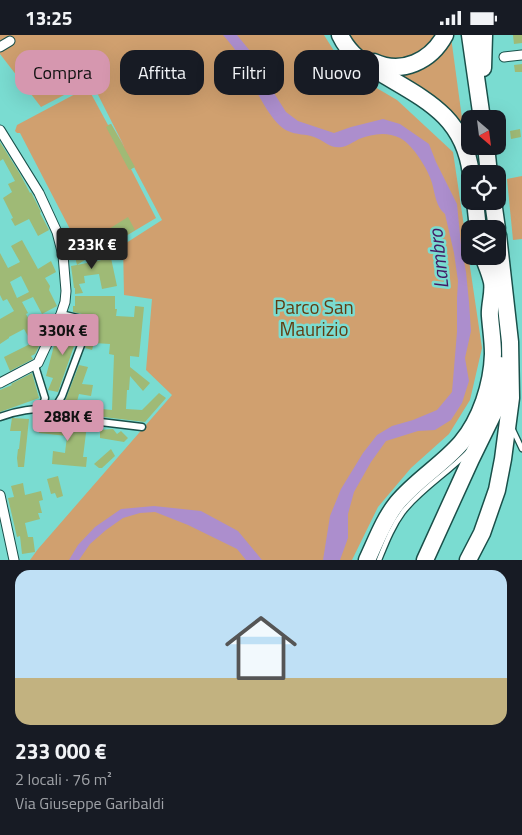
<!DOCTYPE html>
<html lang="it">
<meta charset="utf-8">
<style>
:root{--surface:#171b24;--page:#242831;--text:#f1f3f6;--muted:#9ea1a6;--line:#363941;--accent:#d697af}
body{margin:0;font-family:"Titillium Web",sans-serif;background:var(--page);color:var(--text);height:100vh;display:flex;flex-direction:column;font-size:19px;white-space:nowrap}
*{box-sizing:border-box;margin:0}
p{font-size:16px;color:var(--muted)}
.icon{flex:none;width:28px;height:28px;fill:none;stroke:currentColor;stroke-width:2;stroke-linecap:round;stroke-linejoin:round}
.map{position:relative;height:525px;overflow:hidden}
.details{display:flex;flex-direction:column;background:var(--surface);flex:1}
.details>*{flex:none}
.top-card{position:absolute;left:15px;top:15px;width:492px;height:45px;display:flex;gap:10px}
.needle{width:32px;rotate:152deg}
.fabs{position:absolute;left:461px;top:75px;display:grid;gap:10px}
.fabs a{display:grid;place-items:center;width:45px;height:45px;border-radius:10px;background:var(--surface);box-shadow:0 5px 20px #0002;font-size:25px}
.price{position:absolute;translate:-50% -42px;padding:0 11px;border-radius:5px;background:var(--accent);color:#111;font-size:16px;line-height:32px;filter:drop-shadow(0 1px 2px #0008)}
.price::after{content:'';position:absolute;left:50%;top:30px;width:15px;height:11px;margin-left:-8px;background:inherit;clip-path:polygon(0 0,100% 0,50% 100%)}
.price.current{background:#222;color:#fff}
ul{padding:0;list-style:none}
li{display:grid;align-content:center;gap:10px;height:265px;padding:0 15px}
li+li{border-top:1px solid var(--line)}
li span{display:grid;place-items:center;height:155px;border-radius:15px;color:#555}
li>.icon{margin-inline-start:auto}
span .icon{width:90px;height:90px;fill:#fffc;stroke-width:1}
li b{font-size:21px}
.tag{padding:0 18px;border-radius:15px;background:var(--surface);box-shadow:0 5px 20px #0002;font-size:18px;line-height:45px}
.tag.current{background:var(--accent);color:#111}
.status{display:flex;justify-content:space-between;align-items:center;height:35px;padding:0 25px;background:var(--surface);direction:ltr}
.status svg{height:14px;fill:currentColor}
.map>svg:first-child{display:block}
.green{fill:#d0a06f}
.water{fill:#ac8ecd}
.building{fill:#9fba76;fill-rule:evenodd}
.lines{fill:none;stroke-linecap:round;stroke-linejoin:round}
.service-casing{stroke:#1a504a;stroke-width:7}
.pedestrian-casing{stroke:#1a504a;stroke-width:9}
.minor-casing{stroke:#1a504a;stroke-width:11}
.motorway-casing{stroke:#1a504a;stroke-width:19}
.service{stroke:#fff;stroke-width:4.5}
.pedestrian{stroke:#fff;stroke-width:6}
.minor{stroke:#fff;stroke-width:9}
.motorway{stroke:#fff;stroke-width:16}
.labels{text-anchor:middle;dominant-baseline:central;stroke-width:5;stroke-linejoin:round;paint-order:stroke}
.park-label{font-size:19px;fill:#613d12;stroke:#7adcd1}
.water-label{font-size:20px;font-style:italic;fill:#431964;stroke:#7adcd1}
</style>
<div class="status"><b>13:25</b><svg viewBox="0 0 49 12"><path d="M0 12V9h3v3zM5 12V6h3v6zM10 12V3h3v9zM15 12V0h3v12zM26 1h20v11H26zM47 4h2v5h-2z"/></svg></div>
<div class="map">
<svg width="522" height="525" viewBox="0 0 522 525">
<rect width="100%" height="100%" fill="#7adcd1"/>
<g class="green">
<polygon points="0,0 324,0 346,35 397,65 453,117 482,313 470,365 449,399 411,433 378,472 352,525 30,525 38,514 172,360 146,335 152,264 124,260 123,210 162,185 134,132 131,134 156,183 104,214 75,221 71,206 73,200 20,98 17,98 15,96 17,90 79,57 88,53 108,90 111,89 124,111 91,46 41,72 0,19"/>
<polygon points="349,0 442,0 410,27 372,24 357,13"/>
<polygon points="451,2 464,98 389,36"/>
<polygon points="522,141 522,204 513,205 507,144"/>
</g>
<g class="water">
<path d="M223,0H237L255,22L274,58L286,77L298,86L334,98L351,92L383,84L400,89L429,109L436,127L457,169L461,210L466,237L469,267L471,296L465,323L469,346L462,368L451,385L435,395L418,396L386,406L371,427L354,457L348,479V503L340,525H323L330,481L341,454L363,418L377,400L392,391L413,385L437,375L452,357L457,297V263L458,246L454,218L445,179C436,172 435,159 432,148C428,134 413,110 400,103C386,96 372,99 359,104C353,107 348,111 342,112C330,114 325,106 314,102C306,99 296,100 288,96C268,88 248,37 237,18C233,11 228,6 223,0Z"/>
<polygon points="154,471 201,476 238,496 262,525 246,525 237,514 188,490 155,477 140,478 123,483 106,495 90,509 79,525 69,525 78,510 95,492 121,474"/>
</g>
<g class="building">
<polygon points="513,0 522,0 522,8 514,9"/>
<polygon points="522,29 522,37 515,37 514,30"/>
<polygon points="111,89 135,132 129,135 106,92"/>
<polygon points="520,94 521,102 511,104 510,96"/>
<polygon points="0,107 20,139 30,158 31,157 41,177 40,178 49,195 38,201 29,184 15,191 11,184 13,183 3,163 12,157 8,149 15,146 3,124 0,126"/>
<polygon points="128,182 135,195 111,210 104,197"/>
<path d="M22,205L38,234L51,226L56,237L45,243L50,251L49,255L57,271L42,279L33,262L22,267L28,278L26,279L41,307L35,319L31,321L33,324L10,336L4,322L32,308L24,294L9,302V303L0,309V284L14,276L7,264L3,266L0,260V218L8,233L20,227L11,211ZM21,241L29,257L17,263L10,247Z"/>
<polygon points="86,210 88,223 77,230 111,223 117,251 102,254 99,239 84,241 85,248 79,249 83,258 75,259 75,253 74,253 71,231 77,230 73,213"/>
<polygon points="75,261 115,261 115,274 117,274 116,281 134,282 135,271 144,272 139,322 130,321 130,332 150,348 143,356 130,341 129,355 127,355 126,374 142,375 159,358 166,363 145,387 62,377 65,366 79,330 88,332 82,349 93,350 91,361 79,359 75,374 102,376 102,374 112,375 114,320 109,319 110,309 94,308 92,315 85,313 95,286 94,283 91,281 73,277 73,271 75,271"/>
<polygon points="70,286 83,290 75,312 74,311 58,357 48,355 53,343 46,341 55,307 62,309"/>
<polygon points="32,338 39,363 0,377 0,355 12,350 11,349"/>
<polygon points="12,383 29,384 24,432 18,432 17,423 18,414 19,414 21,396 10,396"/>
<polygon points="41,384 87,390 83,422 87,422 86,432 52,429 53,416 65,418 67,401 39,398"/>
<polygon points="113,394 117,399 121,396 128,403 124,407 100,403 100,395"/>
<polygon points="111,414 115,421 102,433 99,433 94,429"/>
<polygon points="58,441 63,461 57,463 55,458 51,459 47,444"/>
<polygon points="23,448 25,460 41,456 43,465 39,466 42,478 38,478 40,484 25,488 28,502 33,502 35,517 22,519 20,501 17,502 8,463 14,462 11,451"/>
</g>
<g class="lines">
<g class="service-casing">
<g id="service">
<polyline points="513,395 522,414"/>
<path d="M379,525C386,508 392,492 403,477C421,454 448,438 468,417"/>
</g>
</g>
<g class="pedestrian-casing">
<g id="pedestrian">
<polyline points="36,330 36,334 45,363 42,373"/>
<polyline points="55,373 62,361 90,286 61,279"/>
<path d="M0,382C18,375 36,373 55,373L59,382L142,392"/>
</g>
</g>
<g class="minor-casing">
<g id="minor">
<polyline points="0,12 10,6"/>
<polyline points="504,22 522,20"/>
<polyline points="0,95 39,158 57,197 63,220 66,256 65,267 61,279 38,328 0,348"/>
<polyline points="0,460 14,525"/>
</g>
</g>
<g class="motorway-casing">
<g id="motorway">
<path d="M340,0C350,21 365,29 384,40C428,66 464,83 471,139"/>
<polyline points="470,0 482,84"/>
<path d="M374,27C402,40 431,26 445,0"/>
<polyline points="483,33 484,0"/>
<polyline points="486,111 489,139"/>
<polyline points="475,166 478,194"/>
<polyline points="493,166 497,194"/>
<path d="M367,525C376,506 384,484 397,468C416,445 442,430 461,408C481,384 492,349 493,319C493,306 491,294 490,281C489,270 494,258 492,247C490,238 486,229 483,221"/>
<polyline points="425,525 471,424 494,377 500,356 500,330"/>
<polyline points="468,525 482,498 497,455 503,424 511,363 510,307 498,200"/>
</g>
</g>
<use href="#service" class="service"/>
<use href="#pedestrian" class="pedestrian"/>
<use href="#minor" class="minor"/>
<use href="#motorway" class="motorway"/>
</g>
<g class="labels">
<g class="park-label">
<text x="314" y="271">Parco San<tspan x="314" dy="22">Maurizio</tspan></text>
</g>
<g class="water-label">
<text transform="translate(438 224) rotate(-96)">Lambro</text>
</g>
</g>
</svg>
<div class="fabs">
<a><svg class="needle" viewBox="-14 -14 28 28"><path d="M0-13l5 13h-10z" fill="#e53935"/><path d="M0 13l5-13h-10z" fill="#9ea1a6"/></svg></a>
<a><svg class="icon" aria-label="locate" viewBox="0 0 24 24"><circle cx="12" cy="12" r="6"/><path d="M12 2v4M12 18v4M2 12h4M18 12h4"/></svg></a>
<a><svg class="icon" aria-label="layers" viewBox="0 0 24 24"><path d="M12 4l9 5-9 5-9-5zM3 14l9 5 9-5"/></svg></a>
</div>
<b class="price current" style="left:92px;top:235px">233K €</b>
<b class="price" style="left:63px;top:321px">330K €</b>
<b class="price" style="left:68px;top:407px">288K €</b>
<div class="top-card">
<a class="tag current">Compra</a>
<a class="tag">Affitta</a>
<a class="tag">Filtri</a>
<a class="tag">Nuovo</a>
</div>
</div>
<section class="details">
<ul>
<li><span style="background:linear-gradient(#bfe0f5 70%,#c2b280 0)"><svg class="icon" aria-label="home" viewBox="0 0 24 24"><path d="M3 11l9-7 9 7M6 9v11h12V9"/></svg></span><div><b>233 000 €</b><p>2 locali · 76 m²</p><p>Via Giuseppe Garibaldi</p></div></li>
</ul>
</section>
